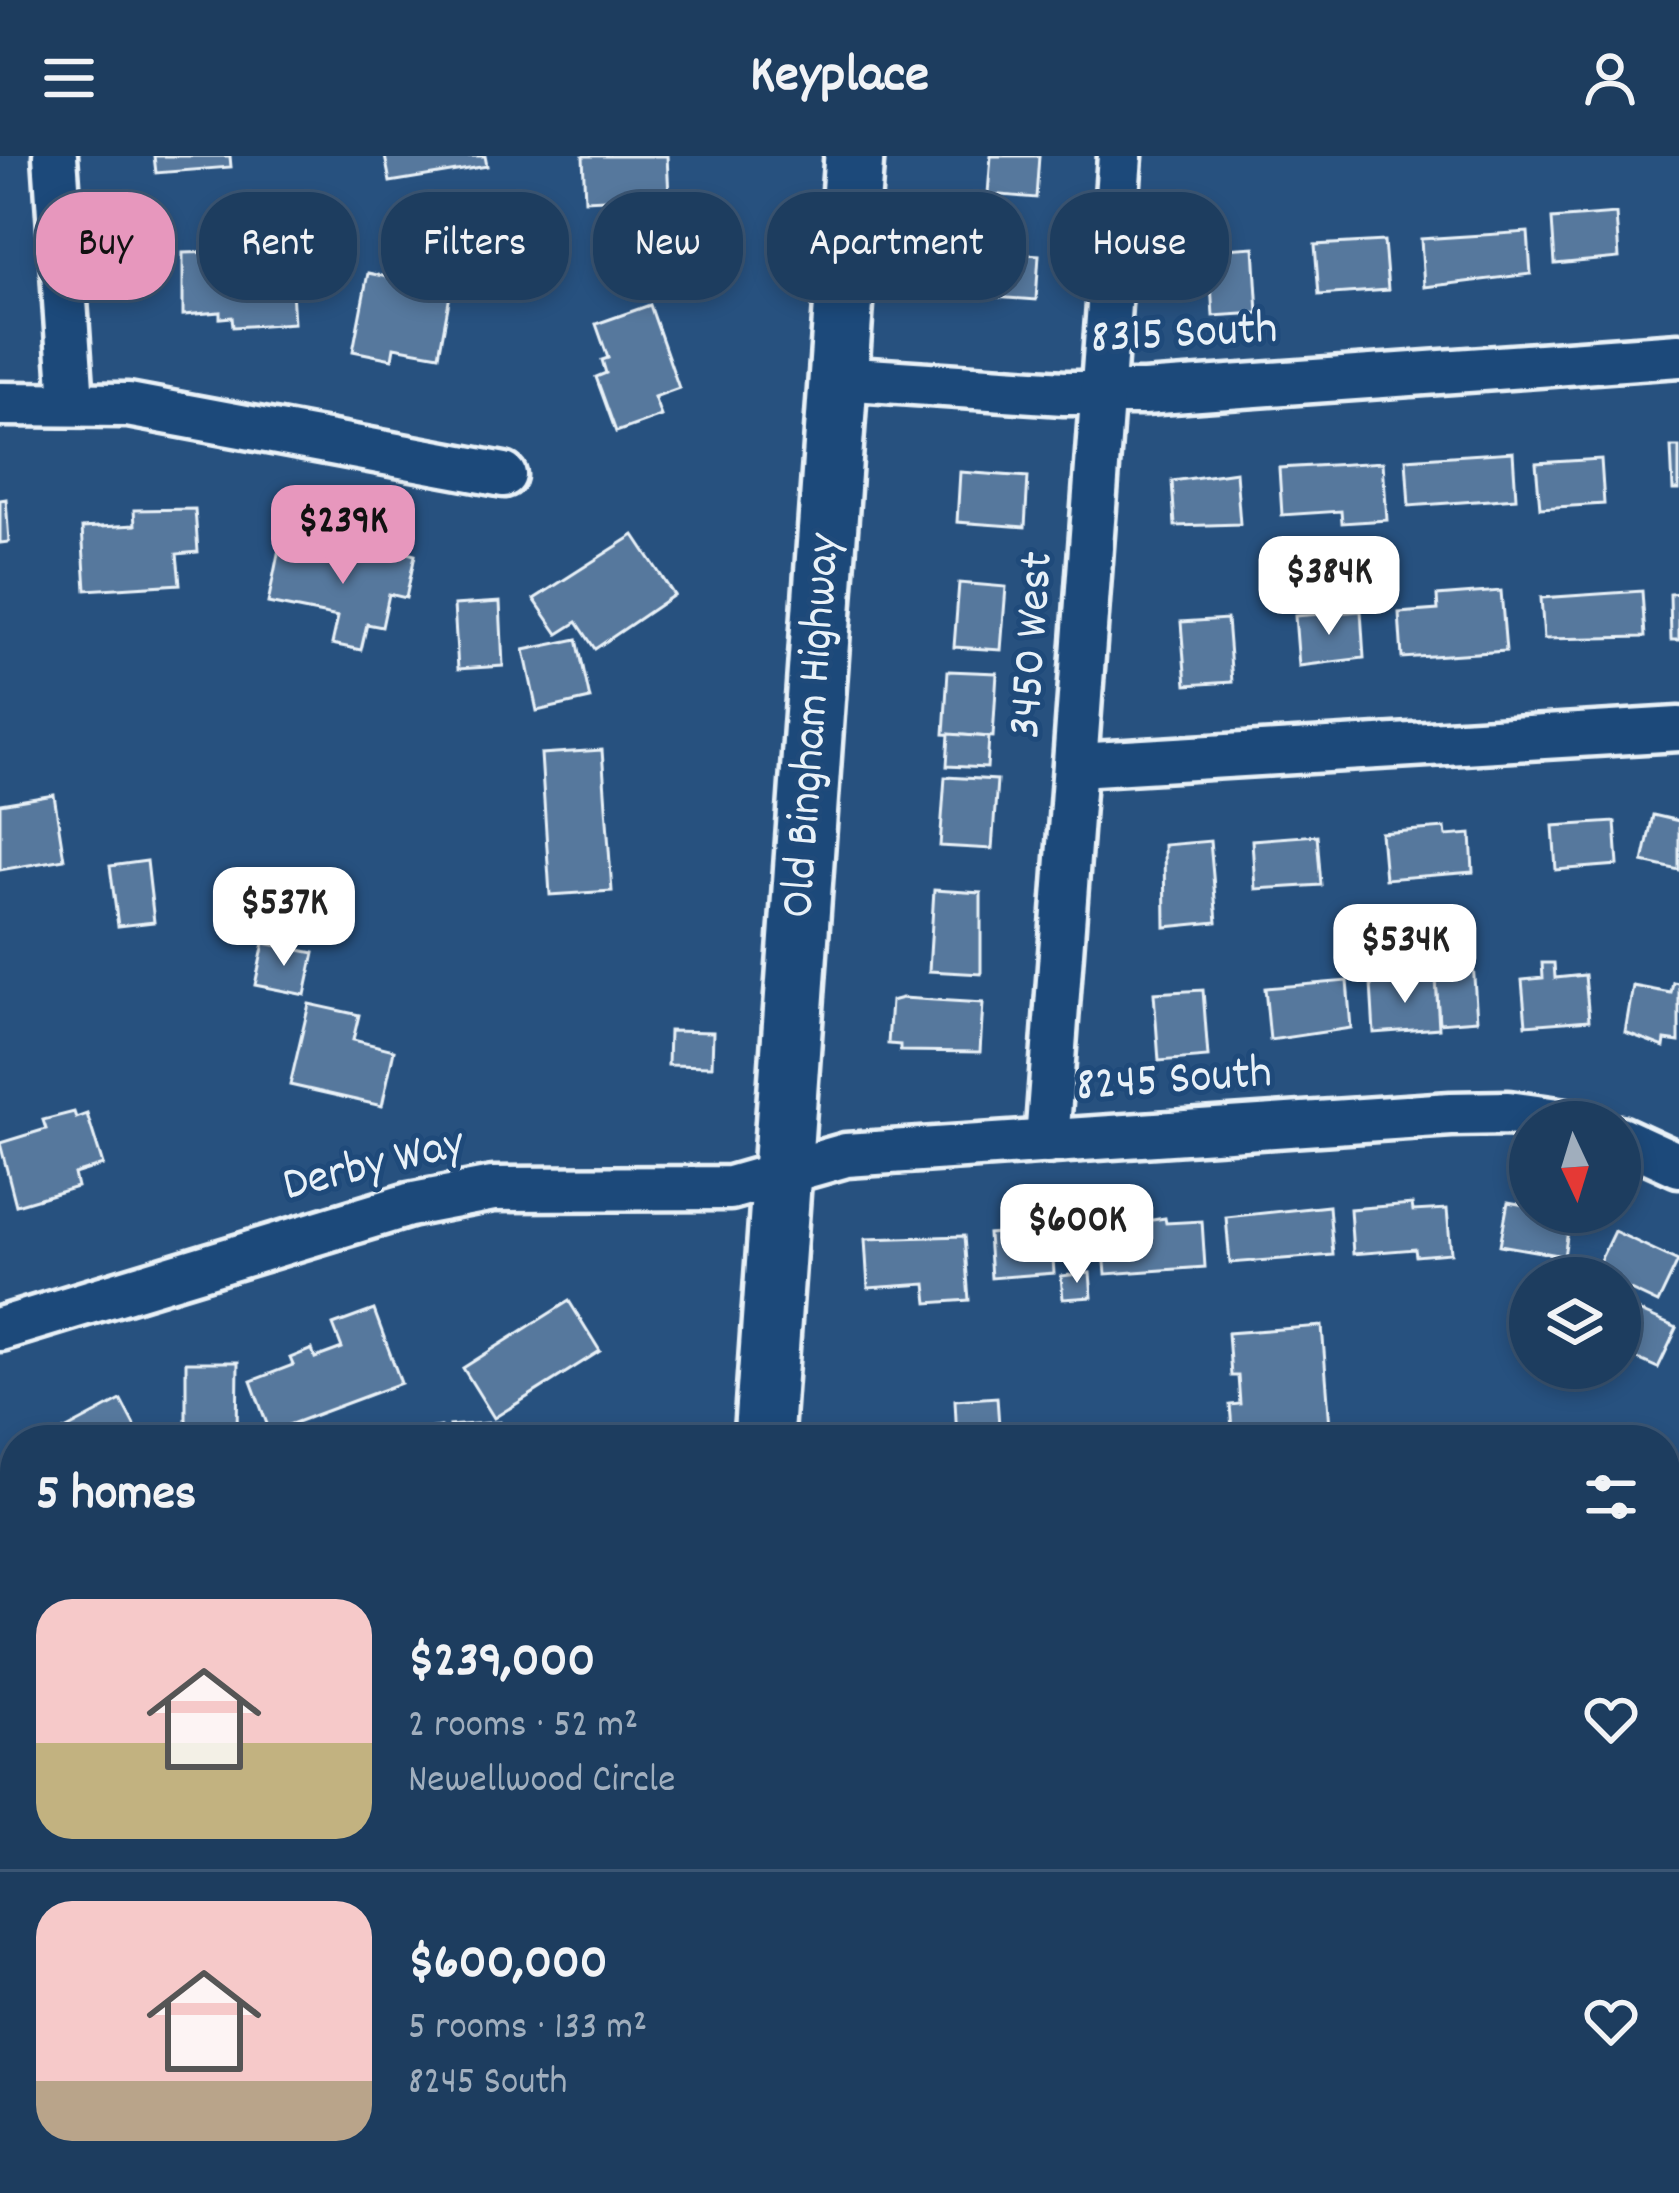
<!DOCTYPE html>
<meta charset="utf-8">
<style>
:root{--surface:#1d3d5f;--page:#2a4868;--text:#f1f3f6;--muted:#a0aebd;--line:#3b5674;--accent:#e797bd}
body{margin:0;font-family:Dekko,sans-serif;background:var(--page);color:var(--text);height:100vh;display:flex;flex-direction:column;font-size:45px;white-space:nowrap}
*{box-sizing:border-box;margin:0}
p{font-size:39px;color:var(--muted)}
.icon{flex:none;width:66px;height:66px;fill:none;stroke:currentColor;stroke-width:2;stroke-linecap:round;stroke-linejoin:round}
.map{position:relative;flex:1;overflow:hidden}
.side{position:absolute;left:0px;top:1269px;width:1680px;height:768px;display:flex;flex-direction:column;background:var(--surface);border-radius:48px 48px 0 0;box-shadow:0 6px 18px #0003,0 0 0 3px var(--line)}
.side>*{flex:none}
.banner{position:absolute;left:36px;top:36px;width:1608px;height:108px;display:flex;gap:24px}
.needle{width:78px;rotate:176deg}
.buttons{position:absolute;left:1509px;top:945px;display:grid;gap:24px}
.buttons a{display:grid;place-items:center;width:132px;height:132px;border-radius:50%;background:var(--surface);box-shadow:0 6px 18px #0003,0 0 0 3px var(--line);font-size:60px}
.price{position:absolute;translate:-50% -102px;padding:0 27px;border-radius:24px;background:#fff;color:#222;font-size:39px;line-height:78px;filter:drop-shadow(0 3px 6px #0008)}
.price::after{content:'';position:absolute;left:50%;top:72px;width:36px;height:27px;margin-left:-18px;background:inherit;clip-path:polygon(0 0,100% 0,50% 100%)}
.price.current{background:var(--accent);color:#111}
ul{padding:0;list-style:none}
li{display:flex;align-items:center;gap:36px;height:300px;padding:0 36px}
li+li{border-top:3px solid var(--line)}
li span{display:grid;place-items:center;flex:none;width:336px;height:240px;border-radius:36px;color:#555}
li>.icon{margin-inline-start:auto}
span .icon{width:144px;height:144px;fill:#fffc;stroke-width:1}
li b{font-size:51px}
h2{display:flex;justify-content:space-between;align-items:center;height:144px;padding:0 36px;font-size:51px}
.tag{padding:0 42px;border-radius:48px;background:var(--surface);box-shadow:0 6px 18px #0003,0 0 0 3px var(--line);font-size:42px;line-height:108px}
.tag.current{background:var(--accent);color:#111}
header{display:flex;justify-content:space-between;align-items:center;height:156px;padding:0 36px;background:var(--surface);font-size:54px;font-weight:700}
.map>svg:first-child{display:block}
.building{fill:#57789d;stroke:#e8f1f8;stroke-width:3}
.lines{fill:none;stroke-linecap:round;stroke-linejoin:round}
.street-casing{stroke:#e8f1f8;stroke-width:51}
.secondary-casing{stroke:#e8f1f8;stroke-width:66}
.street{stroke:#1f4a7a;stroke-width:42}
.secondary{stroke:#1f4a7a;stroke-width:57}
.labels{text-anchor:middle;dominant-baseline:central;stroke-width:10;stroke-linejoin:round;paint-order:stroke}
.street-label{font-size:48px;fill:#e8f1f8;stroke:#1f4a7a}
</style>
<header><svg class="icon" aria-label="menu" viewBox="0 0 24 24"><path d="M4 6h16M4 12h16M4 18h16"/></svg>Keyplace<svg class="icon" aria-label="person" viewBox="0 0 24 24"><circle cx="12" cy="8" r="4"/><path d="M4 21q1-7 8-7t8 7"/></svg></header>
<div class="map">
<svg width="1679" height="2037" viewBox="0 0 1679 2037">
<rect width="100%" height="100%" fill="#27517f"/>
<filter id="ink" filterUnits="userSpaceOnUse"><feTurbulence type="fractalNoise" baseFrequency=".00833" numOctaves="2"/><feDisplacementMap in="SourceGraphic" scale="24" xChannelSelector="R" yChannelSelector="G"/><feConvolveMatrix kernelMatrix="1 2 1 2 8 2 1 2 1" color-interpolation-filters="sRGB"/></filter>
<g filter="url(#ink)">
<g class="building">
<polygon points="154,0 230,0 231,11 156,17"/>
<polygon points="385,0 485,0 487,10 390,26"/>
<polygon points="583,0 667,0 669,40 585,44"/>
<polygon points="991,0 1039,0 1036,42 988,38"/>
<polygon points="1616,58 1619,102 1555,108 1552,63"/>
<polygon points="1528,76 1531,118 1424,131 1421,83"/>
<polygon points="1384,85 1388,134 1319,139 1315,89"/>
<polygon points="269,89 271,119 291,117 294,167 233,171 232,161 220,162 220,156 183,159 183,97 254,95 254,90"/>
<polygon points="1254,91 1258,157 1213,160 1209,94"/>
<polygon points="970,94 1039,99 1036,144 967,139"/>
<polygon points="368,117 451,134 439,199 394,191 392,203 353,195"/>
<polygon points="650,149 679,232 654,241 661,260 616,276 596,221 606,217 602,204 608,202 596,168"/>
<polygon points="1671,291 1679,291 1679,334 1673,334"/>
<polygon points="1513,296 1516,342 1409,350 1406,303"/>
<polygon points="1601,303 1604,348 1540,352 1536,307"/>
<polygon points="1383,306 1387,364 1342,367 1341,355 1282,359 1279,312"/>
<polygon points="960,316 1028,321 1025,371 957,366"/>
<polygon points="1236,316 1240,368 1175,370 1172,325"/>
<polygon points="6,343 9,386 0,387 0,344"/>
<polygon points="195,353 198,396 177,398 180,428 86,434 82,372 135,369 134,354"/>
<polygon points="634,379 674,439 595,493 577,466 558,478 534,443"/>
<polygon points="355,383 415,399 406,442 389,438 382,471 367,468 361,494 332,488 338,461 268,447 279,393 351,404"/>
<polygon points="959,427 1006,431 1001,494 954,491"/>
<polygon points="1501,435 1506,495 1402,502 1399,457 1438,454 1437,440"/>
<polygon points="1642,435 1645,481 1544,483 1541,442"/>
<polygon points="1679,437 1679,484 1671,484 1670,438"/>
<polygon points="500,446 503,510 458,513 454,449"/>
<polygon points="1361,455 1364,502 1299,510 1295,460"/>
<polygon points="1227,463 1232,526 1186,529 1181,466"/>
<polygon points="577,483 590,543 537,555 524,494"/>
<polygon points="948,515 997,517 993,581 944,578"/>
<polygon points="949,578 989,581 987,612 947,610"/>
<polygon points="602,594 612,735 550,739 541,598"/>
<polygon points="945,621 997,624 992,693 940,690"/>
<polygon points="54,639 64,703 0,714 0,648"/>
<polygon points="1653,659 1679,665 1679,714 1643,706"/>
<polygon points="1615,666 1618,709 1556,714 1553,670"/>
<polygon points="1445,672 1446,680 1471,678 1473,716 1385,723 1381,677"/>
<polygon points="1317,679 1321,729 1255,733 1252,684"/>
<polygon points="1210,685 1217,766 1165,771 1164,689"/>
<polygon points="147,705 154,766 118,770 110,710"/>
<polygon points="934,734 981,737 981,818 929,815"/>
<polygon points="264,787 314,797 305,839 255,829"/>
<polygon points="1473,807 1477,864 1439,867 1435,810"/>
<polygon points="1542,807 1554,807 1555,822 1585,819 1589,864 1526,869 1522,824 1543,822"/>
<polygon points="1436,823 1439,872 1374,877 1371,828"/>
<polygon points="1347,825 1351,872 1270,884 1265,832"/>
<polygon points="1673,826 1679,827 1679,886 1665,884 1664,891 1625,876 1633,830 1671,837"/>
<polygon points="1203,834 1208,901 1159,905 1154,837"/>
<polygon points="902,842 983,847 980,896 900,895 900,889 888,888 891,845"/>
<polygon points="309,848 359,859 353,884 394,894 382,950 290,929"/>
<polygon points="669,875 713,876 712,910 668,909"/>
<polygon points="74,956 76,962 87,958 103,1009 74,1018 77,1031 16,1049 0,987 46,973 43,964"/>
<polygon points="1508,1046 1530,1050 1530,1056 1571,1056 1564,1100 1500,1089"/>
<polygon points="1412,1048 1413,1055 1447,1053 1451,1097 1416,1100 1415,1093 1353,1098 1350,1053"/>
<polygon points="1329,1050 1333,1099 1230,1107 1226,1061"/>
<polygon points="1165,1062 1166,1067 1202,1065 1205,1111 1106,1118 1102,1072"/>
<polygon points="1051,1073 1054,1117 991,1122 988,1078"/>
<polygon points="1614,1075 1678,1105 1658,1147 1620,1129 1620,1122 1594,1117"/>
<polygon points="964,1080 969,1144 928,1147 926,1128 868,1132 865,1083"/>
<polygon points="1090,1117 1092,1141 1063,1143 1061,1120"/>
<polygon points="569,1145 600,1195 494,1262 463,1212"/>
<polygon points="374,1154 401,1227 270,1276 251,1225 293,1209 290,1202 312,1193 315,1202 342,1192 333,1169"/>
<polygon points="1636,1154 1677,1172 1658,1212 1620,1195"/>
<polygon points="1322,1170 1331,1282 1233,1284 1230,1249 1240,1248 1238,1220 1231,1220 1228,1177"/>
<polygon points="186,1206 238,1206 237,1281 186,1281"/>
<polygon points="997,1241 1000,1284 957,1284 955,1244"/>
<polygon points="121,1244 142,1284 46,1284"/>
<polygon points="500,1266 501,1284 450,1284 449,1270"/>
<polygon points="440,1271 442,1284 393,1284 392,1278"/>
<polygon points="1679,1345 1679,1403 1665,1403 1665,1346"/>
<polygon points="1679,1562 1679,1606 1674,1606 1671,1563"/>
<polygon points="1665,2005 1679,2005 1679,2037 1577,2037 1576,2022 1665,2022"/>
<polygon points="480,2022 533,2022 531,2037 479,2037"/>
</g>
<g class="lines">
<g class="street-casing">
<g id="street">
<polyline points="55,0 72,246"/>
<polyline points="838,222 1064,237 1144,237 1679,199"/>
<polyline points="0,248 128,249 504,319"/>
<polyline points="1077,609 1679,573"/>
<polyline points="1620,982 1679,1009"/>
<polyline points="1047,986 1120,0"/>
<polyline points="0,1173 409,1049 493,1033 730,1032 846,999 1451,958 1508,957 1572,966"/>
<polyline points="1665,1733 1679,1733"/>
</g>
</g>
<g class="secondary-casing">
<g id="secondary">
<polyline points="763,1284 854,0"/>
<polyline points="710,2037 711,2022"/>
</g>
</g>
<use href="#street" class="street"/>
<use href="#secondary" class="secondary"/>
</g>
</g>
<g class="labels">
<g class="street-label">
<text transform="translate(1184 180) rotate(-3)">8315 South</text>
<text transform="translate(1034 489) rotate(-86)">3450 West</text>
<text transform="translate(814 570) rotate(-86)">Old Bingham Highway</text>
<text transform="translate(1174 926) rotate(-4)">8245 South</text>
<text transform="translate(374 1011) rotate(-14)">Derby Way</text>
</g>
</g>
</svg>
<div class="buttons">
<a><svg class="needle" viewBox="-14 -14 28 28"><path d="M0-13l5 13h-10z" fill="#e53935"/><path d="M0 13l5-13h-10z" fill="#a0aebd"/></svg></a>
<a><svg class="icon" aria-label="layers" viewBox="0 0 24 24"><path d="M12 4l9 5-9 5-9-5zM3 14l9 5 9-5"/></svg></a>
</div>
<b class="price current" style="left:343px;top:431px">$239K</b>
<b class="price" style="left:1329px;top:482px">$384K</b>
<b class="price" style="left:284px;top:813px">$537K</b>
<b class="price" style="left:1405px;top:850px">$534K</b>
<b class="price" style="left:1077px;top:1130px">$600K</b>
<div class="banner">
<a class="tag current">Buy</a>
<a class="tag">Rent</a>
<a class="tag">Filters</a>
<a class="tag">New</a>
<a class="tag">Apartment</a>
<a class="tag">House</a>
</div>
<section class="side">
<h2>5 homes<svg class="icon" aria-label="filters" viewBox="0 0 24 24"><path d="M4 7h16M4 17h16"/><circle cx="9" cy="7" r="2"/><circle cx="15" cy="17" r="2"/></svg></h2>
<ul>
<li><span style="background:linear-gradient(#f6c9c9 60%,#c2b280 0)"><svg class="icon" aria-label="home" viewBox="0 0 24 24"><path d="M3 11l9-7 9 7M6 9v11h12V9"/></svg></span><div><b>$239,000</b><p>2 rooms · 52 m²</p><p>Newellwood Circle</p></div><svg class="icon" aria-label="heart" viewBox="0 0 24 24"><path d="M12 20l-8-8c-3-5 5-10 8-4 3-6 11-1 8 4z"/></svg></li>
<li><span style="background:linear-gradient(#f6c9c9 75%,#b9a48a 0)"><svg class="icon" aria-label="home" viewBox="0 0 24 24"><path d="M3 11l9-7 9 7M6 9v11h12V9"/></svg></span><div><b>$600,000</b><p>5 rooms · 133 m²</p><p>8245 South</p></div><svg class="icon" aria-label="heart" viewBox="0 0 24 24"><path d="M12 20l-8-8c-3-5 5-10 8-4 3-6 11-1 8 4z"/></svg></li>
</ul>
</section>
</div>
